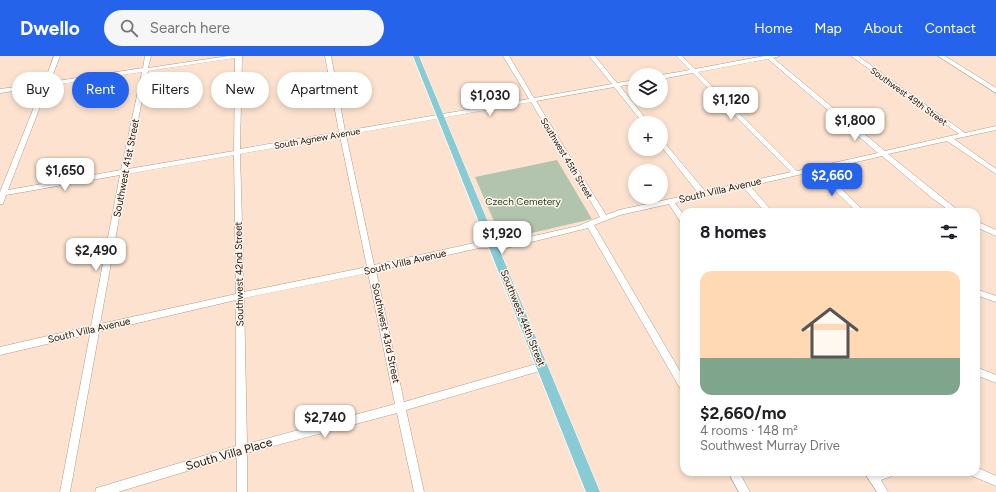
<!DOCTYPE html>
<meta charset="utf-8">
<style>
:root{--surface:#fff;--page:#f6f6f6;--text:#202124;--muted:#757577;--accent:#2563eb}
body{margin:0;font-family:Figtree,sans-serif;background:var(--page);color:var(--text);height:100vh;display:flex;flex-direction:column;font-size:15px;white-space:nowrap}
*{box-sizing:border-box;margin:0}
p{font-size:13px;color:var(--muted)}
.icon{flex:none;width:22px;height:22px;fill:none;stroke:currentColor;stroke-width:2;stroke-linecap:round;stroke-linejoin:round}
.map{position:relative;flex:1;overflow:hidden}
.drawer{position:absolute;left:680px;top:152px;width:300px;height:268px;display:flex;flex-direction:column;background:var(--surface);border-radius:12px;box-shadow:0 2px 6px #0003}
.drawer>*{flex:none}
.hud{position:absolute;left:12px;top:16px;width:380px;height:36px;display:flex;gap:8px}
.controls{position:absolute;left:628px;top:12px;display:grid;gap:8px}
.controls a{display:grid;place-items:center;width:40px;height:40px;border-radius:50%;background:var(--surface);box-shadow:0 2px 6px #0003;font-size:20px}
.price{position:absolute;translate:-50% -34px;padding:0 9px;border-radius:8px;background:#fff;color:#222;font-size:13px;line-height:26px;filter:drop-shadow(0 1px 2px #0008)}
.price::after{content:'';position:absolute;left:50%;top:24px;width:12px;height:9px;margin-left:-6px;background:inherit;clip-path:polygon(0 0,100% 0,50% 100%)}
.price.on{background:var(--accent);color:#fff}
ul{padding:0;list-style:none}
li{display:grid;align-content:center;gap:8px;height:212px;padding:0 20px}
li span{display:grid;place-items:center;height:124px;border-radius:12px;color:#555}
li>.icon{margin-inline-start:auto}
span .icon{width:72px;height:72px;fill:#fffc;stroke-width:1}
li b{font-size:17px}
h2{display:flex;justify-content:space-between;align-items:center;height:48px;padding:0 20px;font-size:17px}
.chip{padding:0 14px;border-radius:18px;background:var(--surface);box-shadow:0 2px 6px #0003;font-size:14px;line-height:36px}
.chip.on{background:var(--accent);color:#fff}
header{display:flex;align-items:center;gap:24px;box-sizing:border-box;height:56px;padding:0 20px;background:var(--accent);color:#fff}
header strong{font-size:19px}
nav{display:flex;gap:22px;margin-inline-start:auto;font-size:14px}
.search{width:280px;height:36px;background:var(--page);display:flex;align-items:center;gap:10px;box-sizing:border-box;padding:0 14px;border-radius:22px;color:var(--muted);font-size:15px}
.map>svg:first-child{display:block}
.green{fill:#b2c4ad}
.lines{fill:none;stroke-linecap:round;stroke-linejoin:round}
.minor-casing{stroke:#b29a87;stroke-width:1}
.major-casing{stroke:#fff;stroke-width:1}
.minor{fill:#fff;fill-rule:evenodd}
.major{fill:#89cbd4;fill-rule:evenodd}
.labels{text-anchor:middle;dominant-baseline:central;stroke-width:3;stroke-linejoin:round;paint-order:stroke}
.far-street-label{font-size:9px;fill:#1c140d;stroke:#fef4eb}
.street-label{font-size:10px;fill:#1c140d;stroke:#fef4eb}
.park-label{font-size:10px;fill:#224518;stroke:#fef4eb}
.near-street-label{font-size:12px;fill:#1c140d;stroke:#fef4eb}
</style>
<header>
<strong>Dwello</strong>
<div class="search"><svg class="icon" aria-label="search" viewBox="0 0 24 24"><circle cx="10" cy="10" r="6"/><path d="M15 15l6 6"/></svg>Search here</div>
<nav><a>Home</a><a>Map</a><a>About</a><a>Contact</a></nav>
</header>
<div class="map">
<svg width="996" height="436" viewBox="0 0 996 436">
<rect width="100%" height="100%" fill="#fde3cf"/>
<polygon class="green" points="557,104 592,163 502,184 475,121"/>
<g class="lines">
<g class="minor-casing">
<g id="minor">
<path d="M54,0H60L50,26L143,12L145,0H151L148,12L228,0H242L240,93L339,76L325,0H331L345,75L529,43L503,0H509L534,42L612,28L589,0H595L617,27L635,24V28L620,30L649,67H643L614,31L536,45L606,159L619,154L698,137L661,90V84L663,85L705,135L791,116L693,17L661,23V19L690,14L676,0H682L695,13L764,0H780L773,2L885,95L959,78L851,0H858L965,77L996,70V74L954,83L996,113V118L947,85L888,98L960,156H951L932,142L882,100L822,114L865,156H857L815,115L750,130L773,156H765L743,131L675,147L684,159V168L681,167L669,148L620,159L594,169L684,322V335L681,334L588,172L507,192H479L376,215L404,346L543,306L546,307L548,310L546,313L543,314L406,354L424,436H414L397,357L247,397V436H237V400L118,436H95L96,432L100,431L236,390V244L99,276L70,436H60L90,278L0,299V291L91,270L120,119L6,139L3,148H0V136L42,31L0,37V33L44,27ZM235,2L234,95L128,113L148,15ZM768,3L878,97L797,115L698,16ZM142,16L121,114L8,134L48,30ZM531,46L600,161L578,170L507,186H479L374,209L346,79ZM340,80L367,211L244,236L240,98ZM234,99L236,238L100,268L127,118ZM368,217L395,348L247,388L244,242Z"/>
<polygon points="938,0 945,0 996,32 996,37"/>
<polygon points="976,165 996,174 996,180 976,171"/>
<polygon points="976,233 996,240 996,246 976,239"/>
<polygon points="976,311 996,319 996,327 976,319"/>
<polygon points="976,411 996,420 996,430 972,420 971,416 976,416"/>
<polygon points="728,416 739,416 750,436 739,436"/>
<polygon points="864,416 893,416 892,420 881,424 888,436 877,436"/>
</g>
</g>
<g class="major-casing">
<polygon id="major" points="413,0 419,0 600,436 586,436"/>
</g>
<use href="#minor" class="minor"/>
<use href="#major" class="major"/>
</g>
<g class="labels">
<g class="far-street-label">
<text transform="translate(909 40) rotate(36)">Southwest 49th Street</text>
<text transform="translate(317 82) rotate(-10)">South Agnew Avenue</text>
<text transform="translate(567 102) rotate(59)">Southwest 45th Street</text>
</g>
<g class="street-label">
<text transform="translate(126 112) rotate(-79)">Southwest 41st Street</text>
<text transform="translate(720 134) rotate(-13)">South Villa Avenue</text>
<text transform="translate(405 206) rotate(-13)">South Villa Avenue</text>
<text transform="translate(239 218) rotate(-91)">Southwest 42nd Street</text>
<text transform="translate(523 262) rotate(68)">Southwest 44th Street</text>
<text transform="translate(89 274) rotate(-13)">South Villa Avenue</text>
<text transform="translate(386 277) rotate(78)">Southwest 43rd Street</text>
</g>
<g class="park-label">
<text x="523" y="145">Czech Cemetery</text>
</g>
<g class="near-street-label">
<text transform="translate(229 398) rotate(-16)">South Villa Place</text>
</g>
</g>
</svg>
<div class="controls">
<a><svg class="icon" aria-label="layers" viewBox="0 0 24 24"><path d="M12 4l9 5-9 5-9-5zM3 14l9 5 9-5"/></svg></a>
<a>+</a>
<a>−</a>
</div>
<b class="price" style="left:490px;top:61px">$1,030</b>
<b class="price" style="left:731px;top:65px">$1,120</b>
<b class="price" style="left:855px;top:86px">$1,800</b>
<b class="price" style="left:65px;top:136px">$1,650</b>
<b class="price on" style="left:832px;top:141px">$2,660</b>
<b class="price" style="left:502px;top:199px">$1,920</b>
<b class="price" style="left:96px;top:216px">$2,490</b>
<b class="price" style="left:325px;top:383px">$2,740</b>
<div class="hud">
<a class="chip">Buy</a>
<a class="chip on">Rent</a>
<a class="chip">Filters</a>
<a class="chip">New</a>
<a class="chip">Apartment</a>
</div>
<section class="drawer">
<h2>8 homes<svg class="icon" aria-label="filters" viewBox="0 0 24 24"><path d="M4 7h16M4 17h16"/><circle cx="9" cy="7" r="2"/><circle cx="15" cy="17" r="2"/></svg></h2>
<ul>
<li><span style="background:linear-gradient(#ffd9b3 70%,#7fa58c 0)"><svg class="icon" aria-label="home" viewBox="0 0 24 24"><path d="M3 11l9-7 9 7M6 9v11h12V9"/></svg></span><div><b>$2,660/mo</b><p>4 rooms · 148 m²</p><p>Southwest Murray Drive</p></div></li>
</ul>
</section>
</div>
